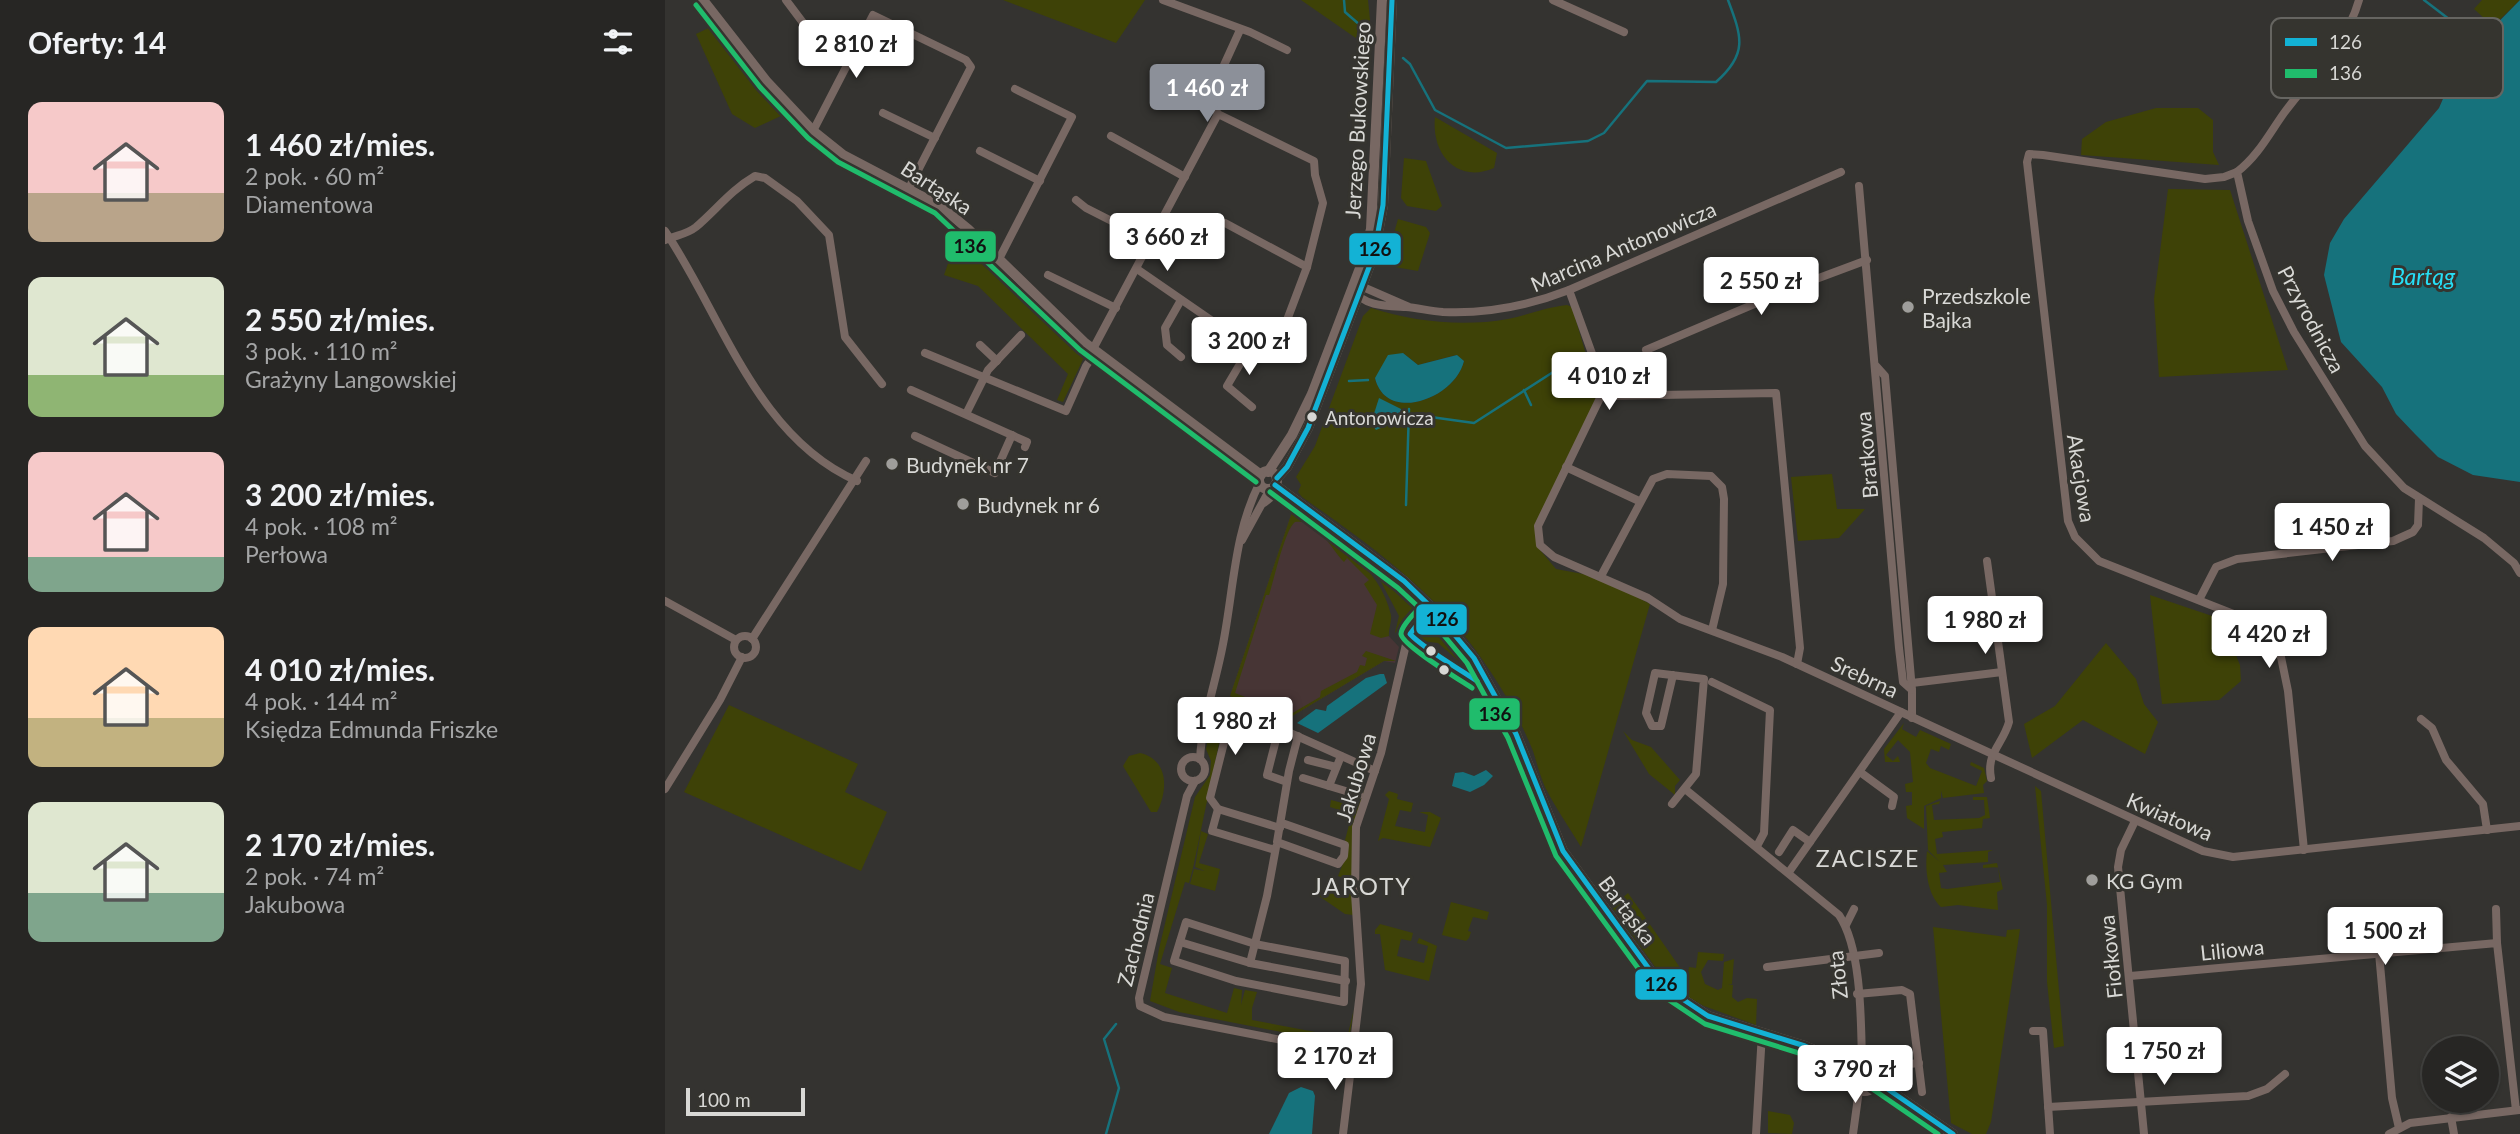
<!DOCTYPE html>
<html lang="pl">
<meta charset="utf-8">
<style>
:root{--surface:#272624;--page:#2f2e2c;--text:#f1f3f6;--muted:#a4a5a6;--line:#434341;--accent:#8c9099}
body{margin:0;font-family:Lato,sans-serif;background:var(--page);color:var(--text);height:100vh;display:flex;flex-direction:column;font-size:26px;white-space:nowrap}
*{box-sizing:border-box;margin:0}
p{font-size:23px;color:var(--muted)}
.icon{flex:none;width:38px;height:38px;fill:none;stroke:currentColor;stroke-width:2;stroke-linecap:round;stroke-linejoin:round}
.map{position:relative;flex:1;overflow:hidden}
.sheet{display:flex;flex-direction:column;background:var(--surface);width:665px}
.sheet>*{flex:none}
.controls{position:absolute;left:1757px;top:1036px;display:grid;gap:14px}
.controls a{display:grid;place-items:center;width:77px;height:77px;border-radius:50%;background:var(--surface);box-shadow:0 2px 5px #0004,0 0 0 2px var(--line);font-size:35px}
.scale{position:absolute;left:21px;bottom:18px;width:119px;box-sizing:border-box;padding-left:7px;border:4px solid #d8d8d5;border-top:0;font-size:19px;line-height:24px;white-space:nowrap;color:#d8d8d5;-webkit-text-stroke:5px #35342f;paint-order:stroke}
.price{position:absolute;translate:-50% -60px;padding:0 16px;border-radius:7px;background:#fff;color:#222;font-size:23px;line-height:46px;filter:drop-shadow(0 2px 4px #0008)}
.price::after{content:'';position:absolute;left:50%;top:42px;width:21px;height:16px;margin-left:-10px;background:inherit;clip-path:polygon(0 0,100% 0,50% 100%)}
.price.on{background:var(--accent);color:#fff}
ul{padding:0;list-style:none}
li{display:flex;align-items:center;gap:21px;height:175px;padding:0 28px}
li span{display:grid;place-items:center;flex:none;width:196px;height:140px;border-radius:14px;color:#555}
li>.icon{margin-inline-start:auto}
span .icon{width:84px;height:84px;fill:#fffc;stroke-width:1}
li b{font-size:30px}
h2{display:flex;justify-content:space-between;align-items:center;height:84px;padding:0 28px;font-size:30px}
main{display:flex;flex:1;min-height:0}
.map>svg:first-child{display:block}
.commercial{fill:#473535}
.green{fill:#3e4207;fill-rule:evenodd}
.water{fill:#16727c}
.lines{fill:none;stroke-linecap:round;stroke-linejoin:round}
.stream{stroke:#16727c;stroke-width:2.5}
.minor{stroke:#786863;stroke-width:8}
.tertiary{stroke:#786863;stroke-width:10}
.bus-1-casing{stroke:#35342f;stroke-width:10}
.bus-2-casing{stroke:#35342f;stroke-width:10}
.bus-1{stroke:#13b2d5;stroke-width:5}
.bus-2{stroke:#20bc6c;stroke-width:5}
.poi-dot{fill:#9f9e9b;stroke:#35342f;stroke-width:2.5}
.bus-dot{fill:#d8d8d5;stroke:#35342f;stroke-width:2.5}
.labels{text-anchor:middle;dominant-baseline:central;stroke-width:6;stroke-linejoin:round;paint-order:stroke}
.bus-label{font-size:19px;fill:#d8d8d5;stroke:#35342f;text-anchor:start}
.street-label{font-size:21px;fill:#d8d8d5;stroke:#35342f}
.poi-label{font-size:21px;fill:#d8d8d5;stroke:#35342f;text-anchor:start}
.water-label{font-size:23px;font-style:italic;fill:#26dff6;stroke:#35342f}
.neighbourhood-label{font-size:23px;letter-spacing:2px;fill:#d8d8d5;stroke:#35342f}
.quarter-label{font-size:24px;letter-spacing:2px;fill:#d8d8d5;stroke:#35342f}
.key{fill:#35342f;stroke:#666561;stroke-width:2}
.key-label{font-size:19px;fill:#d8d8d5}
.line-badge{stroke:#35342f;stroke-width:2.5}
.pale-badge-label{font-size:19px;text-anchor:middle;font-weight:bold;fill:#111}
</style>
<main>
<section class="sheet">
<h2>Oferty: 14<svg class="icon" aria-label="filters" viewBox="0 0 24 24"><path d="M4 7h16M4 17h16"/><circle cx="9" cy="7" r="2"/><circle cx="15" cy="17" r="2"/></svg></h2>
<ul>
<li><span style="background:linear-gradient(#f6c9c9 65%,#b9a48a 0)"><svg class="icon" aria-label="home" viewBox="0 0 24 24"><path d="M3 11l9-7 9 7M6 9v11h12V9"/></svg></span><div><b>1 460 zł/mies.</b><p>2 pok. · 60 m²</p><p>Diamentowa</p></div></li>
<li><span style="background:linear-gradient(#dfe7d0 70%,#8fb573 0)"><svg class="icon" aria-label="home" viewBox="0 0 24 24"><path d="M3 11l9-7 9 7M6 9v11h12V9"/></svg></span><div><b>2 550 zł/mies.</b><p>3 pok. · 110 m²</p><p>Grażyny Langowskiej</p></div></li>
<li><span style="background:linear-gradient(#f6c9c9 75%,#7fa58c 0)"><svg class="icon" aria-label="home" viewBox="0 0 24 24"><path d="M3 11l9-7 9 7M6 9v11h12V9"/></svg></span><div><b>3 200 zł/mies.</b><p>4 pok. · 108 m²</p><p>Perłowa</p></div></li>
<li><span style="background:linear-gradient(#ffd9b3 65%,#c2b280 0)"><svg class="icon" aria-label="home" viewBox="0 0 24 24"><path d="M3 11l9-7 9 7M6 9v11h12V9"/></svg></span><div><b>4 010 zł/mies.</b><p>4 pok. · 144 m²</p><p>Księdza Edmunda Friszke</p></div></li>
<li><span style="background:linear-gradient(#dfe7d0 65%,#7fa58c 0)"><svg class="icon" aria-label="home" viewBox="0 0 24 24"><path d="M3 11l9-7 9 7M6 9v11h12V9"/></svg></span><div><b>2 170 zł/mies.</b><p>2 pok. · 74 m²</p><p>Jakubowa</p></div></li>
</ul>
</section>
<div class="map">
<svg width="1855" height="1134" viewBox="0 0 1855 1134">
<rect width="100%" height="100%" fill="#343330"/>
<polygon class="commercial" points="628,509 691,557 712,584 726,617 722,634 734,647 730,663 719,661 619,721 565,696"/>
<g class="green">
<polygon points="338,0 480,0 451,43"/>
<polygon points="636,0 703,0 705,20 698,43"/>
<polygon points="1817,0 1855,0 1828,26 1809,9"/>
<polygon points="50,25 118,115 90,128 67,114 31,34"/>
<polygon points="1491,108 1533,108 1548,120 1548,152 1554,165 1416,155 1417,139 1441,122"/>
<path d="M770,117L832,153L829,168C792,184 766,154 770,117Z"/>
<polygon points="739,158 761,161 777,206 771,211 742,206 736,198"/>
<polygon points="1503,189 1565,190 1623,370 1494,377 1489,299"/>
<polygon points="733,219 761,227 765,233 753,271 724,266 721,261"/>
<polygon points="294,232 379,318 421,353 398,402 392,400 403,374 313,286 279,275"/>
<path d="M902,305L907,307L933,395L873,526L875,550L891,569L934,577L985,604L916,847C904,827 890,807 880,787C875,776 872,763 868,751C856,721 838,689 819,662C773,593 705,545 637,497L633,492L636,485L631,477L650,446L698,316L706,308C749,322 798,327 843,319C863,315 882,307 902,305ZM738,353L753,365L791,355L799,361C790,399 721,424 710,378Z"/>
<polygon points="1167,474 1172,509 1200,509 1174,538 1133,541 1126,477"/>
<path d="M628,509C665,537 715,565 726,615C727,622 723,630 724,636L716,638L705,634L712,605L699,584L704,580L682,558L679,562C667,550 652,518 630,522C620,529 609,580 604,595H601L570,693L603,706L601,712L619,718L655,697L656,691L692,672L695,665L700,666L702,658L697,656L701,651L731,661H719L619,721L565,696Z"/>
<polygon points="705,561 751,606 748,617 730,633 734,616"/>
<polygon points="1485,595 1556,619 1575,665 1576,681 1554,700 1497,704"/>
<polygon points="759,626 771,626 811,676 773,643 756,641 753,635"/>
<polygon points="1441,643 1471,679 1479,704 1493,722 1480,754 1418,720 1367,758 1359,724 1390,706"/>
<polygon points="64,705 193,764 180,792 222,812 196,871 19,792"/>
<polygon points="548,713 560,715 528,868 524,883 520,882 495,964 507,968 500,993 562,1013 569,988 577,990 576,1005 580,990 592,992 587,1008 587,1020 682,1038 689,1009 683,1045 514,1012 485,1001 494,949 530,797 545,775 546,761 541,749"/>
<polygon points="1239,723 1237,729 1251,737 1255,730 1286,744 1284,750 1276,746 1274,752 1266,749 1261,763 1265,768 1311,786 1317,771 1305,765 1306,762 1319,768 1322,781 1318,785 1319,793 1278,798 1276,791 1276,798 1259,806 1259,829 1242,818 1241,806 1247,805 1247,792 1241,792 1240,784 1248,782 1245,752 1233,740 1221,755 1228,761 1233,756 1235,762 1220,762 1219,749"/>
<polygon points="958,731 967,740 986,747 1015,780 1010,786 1010,795 984,774"/>
<path d="M475,753C504,760 503,790 492,812H486L458,766L464,756Z"/>
<polygon points="706,773 697,800 688,915 680,914 651,894 655,888 676,895 680,879 673,876 683,851 680,840 687,814 665,807 666,800 693,807"/>
<polygon points="1370,786 1376,791 1399,1046 1389,1048 1382,982 1382,905"/>
<polygon points="724,791 733,794 732,799 748,803 746,812 735,810 730,826 760,832 763,815 754,812 765,812 776,818 765,847 718,838 713,841 724,799 720,795"/>
<path d="M1308,797H1322L1325,818L1318,819L1317,828L1277,832L1278,837L1270,839L1272,854L1328,850L1323,852V862L1278,865L1282,872L1274,873L1276,888L1282,889L1335,882L1333,867L1318,868V865L1332,863L1338,889L1332,892L1333,910L1293,905L1276,907C1262,894 1260,869 1262,851L1275,862L1263,850L1261,806L1275,801L1274,804L1267,805L1269,820L1314,818L1320,815L1319,800H1308Z"/>
<polygon points="536,831 543,834 534,863 555,869 550,891 525,884 529,869 540,871 530,867"/>
<polygon points="963,893 1016,969 1012,987 1001,982 947,907"/>
<polygon points="786,902 824,912 822,920 808,917 803,931 806,932 804,938 801,941 777,935"/>
<polygon points="715,924 748,933 746,941 736,939 732,956 759,963 763,946 752,943 754,938 772,946 764,981 720,970 715,934 710,934 710,930"/>
<polygon points="1268,927 1341,937 1342,930 1355,929 1326,1122 1321,1134 1307,1134 1286,1123"/>
<polygon points="1033,952 1059,954 1058,961 1043,960 1036,972 1040,984 1053,990 1057,988 1059,962 1069,959 1067,984 1063,984 1068,985 1067,997 1073,1002 1082,998 1092,999 1091,1025 1039,1006 1020,995 1024,967 1031,968"/>
<polygon points="1103,1111 1125,1115 1129,1123 1127,1134 1103,1133"/>
</g>
<g class="water">
<polygon points="1855,0 1855,482 1808,475 1773,457 1750,434 1731,414 1717,387 1676,342 1659,275 1665,243 1679,219 1774,108 1787,78 1807,49"/>
<path d="M738,353L753,365L792,355L799,361C790,399 721,424 710,378L723,355Z"/>
<polygon points="714,398 736,409 737,413 723,425 711,430 706,423"/>
<polygon points="715,674 719,674 722,683 653,733 632,723 651,709 661,711 662,706 701,678"/>
<polygon points="821,770 828,776 819,785 805,792 787,786 790,773 798,772 809,776"/>
<polygon points="636,1087 648,1091 650,1096 647,1134 604,1134 624,1093"/>
</g>
<g class="lines">
<g class="stream">
<polyline points="679,0 680,12 703,32"/>
<polyline points="1759,0 1814,42"/>
<path d="M738,58L745,64L770,110L841,148L923,141L939,133L982,81L1051,82C1083,54 1077,37 1063,0"/>
<polyline points="684,381 703,380"/>
<polyline points="859,390 866,405"/>
<polyline points="744,414 809,423 896,367"/>
<polyline points="741,505 744,409"/>
<polyline points="441,1134 454,1088 439,1039 451,1024"/>
</g>
<g class="minor">
<polyline points="121,0 148,36 187,57"/>
<polyline points="498,0 585,32 622,50"/>
<polyline points="888,0 959,32"/>
<path d="M1694,0C1681,46 1647,75 1619,113C1604,134 1593,156 1572,172L1583,221L1608,291L1629,332L1700,446L1739,488L1819,538L1849,563L1855,573"/>
<polyline points="544,98 575,30"/>
<polyline points="218,113 270,138"/>
<polyline points="148,131 208,15 301,60 306,67 244,188"/>
<polyline points="446,136 520,177"/>
<polyline points="315,151 375,181"/>
<polyline points="1572,172 1559,177 1540,179 1378,155 1364,154 1362,162 1403,521 1410,537 1434,561 1571,615 1592,627 1616,657 1623,691 1639,850"/>
<polyline points="1194,186 1234,648 1238,682 1247,690 1247,718"/>
<polyline points="411,200 421,208 488,242"/>
<polyline points="560,223 642,267"/>
<path d="M0,231C57,315 91,437 192,481"/>
<path d="M0,240C11,235 21,235 31,227C51,210 66,190 90,176L100,178L132,201L164,235L180,337L217,384"/>
<polyline points="334,259 407,117 350,89"/>
<polyline points="472,269 585,347 619,328 642,267 658,203 650,175 649,161 553,114 544,98 517,86"/>
<polyline points="383,275 451,308"/>
<polyline points="904,290 933,370 936,396 873,526 875,545 889,557 983,598 1015,619 1117,657 1236,712 1124,872"/>
<path d="M744,307L698,287L687,289C700,307 721,306 741,307C753,308 765,311 778,312C822,314 863,306 904,290L1176,172"/>
<polyline points="315,345 332,361"/>
<polyline points="585,347 562,386 587,407"/>
<polyline points="428,349 553,114"/>
<polyline points="981,350 1127,288 1202,260"/>
<polyline points="260,353 401,411 421,366 431,352"/>
<polyline points="516,357 502,345 500,328 516,300"/>
<polyline points="1211,366 1220,376 1247,690"/>
<polyline points="246,390 362,442 360,447"/>
<polyline points="936,396 1111,393 1135,648 1132,664"/>
<polyline points="301,414 323,370 356,335"/>
<polyline points="250,436 330,473 347,435"/>
<polyline points="901,467 974,501"/>
<polyline points="599,503 609,495 624,496"/>
<polyline points="577,540 605,489"/>
<path d="M1322,561L1344,722C1338,744 1321,753 1326,778"/>
<polyline points="936,576 988,479 1002,474 1046,476 1057,487 1059,499 1058,584 1047,630"/>
<polyline points="1534,600 1551,567 1572,559 1728,541 1748,532 1753,525 1754,499"/>
<polyline points="0,601 71,640"/>
<polyline points="748,628 762,623 772,624"/>
<circle cx="80" cy="647" r="11"/>
<polyline points="87,639 201,461"/>
<polyline points="1047,682 1105,710 1099,833 1092,846"/>
<polyline points="1247,683 1337,672"/>
<polyline points="545,705 614,728 710,771"/>
<polyline points="1236,712 1538,851 1568,857 1855,826"/>
<polyline points="1756,719 1767,728 1781,760 1818,804 1822,830"/>
<polyline points="614,728 602,775 622,782"/>
<circle cx="528" cy="769" r="12"/>
<path d="M535,759C537,720 551,682 558,644C569,588 569,533 595,482"/>
<polyline points="643,760 671,767"/>
<polyline points="1195,772 1229,797 1227,806"/>
<polyline points="638,778 664,786 676,756"/>
<polyline points="530,781 522,796 474,998 475,1006 499,1017 698,1056"/>
<polyline points="664,786 694,795"/>
<polyline points="0,789 55,700 77,657"/>
<path d="M1020,789L1174,915C1197,949 1196,1023 1197,1066"/>
<polyline points="1007,804 1031,774 1039,679 990,673 981,713 987,726 996,726 1008,675"/>
<polyline points="553,809 545,798 567,711"/>
<polyline points="1470,821 1456,850 1453,867 1479,1134"/>
<polyline points="617,823 680,845 679,856 673,864 612,842 624,771 633,736"/>
<polyline points="610,850 547,831 553,809 615,828"/>
<polyline points="1114,852 1128,830 1145,842"/>
<polyline points="1831,909 1832,943"/>
<polygon points="521,922 590,944 680,961 679,1002 571,981 509,961"/>
<polyline points="1181,925 1189,909"/>
<polyline points="515,942 585,963 681,981"/>
<polyline points="1714,953 1727,1098 1734,1128"/>
<polyline points="585,963 602,896 611,847"/>
<polyline points="1102,967 1214,953"/>
<polyline points="1465,976 1832,943 1851,1110"/>
<polyline points="1192,994 1237,990 1245,994 1257,1092"/>
<polyline points="1368,1031 1378,1031 1385,1134"/>
<polyline points="1226,1066 1254,1063"/>
<polyline points="1383,1107 1583,1096 1602,1089 1620,1074"/>
<polyline points="1786,1117 1789,1134"/>
<polyline points="678,1134 696,984 690,894 691,827 716,753 742,640 752,622 767,608"/>
<polyline points="1091,1134 1097,1033"/>
<polyline points="1188,1134 1194,1090"/>
<polyline points="1724,1134 1745,1123 1854,1110"/>
</g>
<g class="tertiary">
<polyline points="38,0 102,82 148,131 178,155 275,206 303,229 420,343 596,475"/>
<circle cx="603" cy="480" r="9"/>
<polyline points="603,472 627,435 647,394 695,268 706,229 717,0"/>
<polyline points="612,478 622,467 643,428 709,254 718,205 727,0"/>
<polyline points="610,485 739,581 767,608 809,658 851,734 898,851 995,984 1043,1016 1140,1046 1192,1068"/>
<polyline points="1165,1059 1186,1080"/>
<circle cx="1199" cy="1078" r="13"/>
<polyline points="1211,1081 1288,1134"/>
</g>
<g class="bus-1-casing">
<g id="bus-1">
<polyline points="612,478 622,467 643,428 709,254 718,205 727,0"/>
<polyline points="610,485 739,581 767,608 809,658 851,734 898,851 995,984 1043,1016 1140,1046 1192,1068"/>
<path d="M762,612L745,634C759,649 793,668 812,681"/>
<polyline points="1211,1081 1288,1134"/>
</g>
</g>
<g class="bus-2-casing">
<g id="bus-2">
<polyline points="31,5 95,87 143,138 173,162 270,213 415,350 591,482"/>
<polyline points="605,492 733,588 761,614 802,663 843,738 891,856 989,990 1040,1024 1137,1054 1189,1076"/>
<path d="M755,607C750,613 736,626 736,634C737,645 795,680 807,688"/>
<polyline points="1206,1088 1273,1134"/>
</g>
</g>
<use href="#bus-1" class="bus-1"/>
<use href="#bus-2" class="bus-2"/>
</g>
<g class="poi-dot">
<circle cx="1243" cy="307" r="7"/>
<circle cx="227" cy="464" r="7"/>
<circle cx="298" cy="504" r="7"/>
<circle cx="1427" cy="880" r="7"/>
</g>
<g class="bus-dot">
<circle cx="647" cy="417" r="6"/>
<circle cx="766" cy="651" r="6"/>
<circle cx="779" cy="670" r="6"/>
</g>
<g class="labels">
<g class="bus-label">
<text x="660" y="417">Antonowicza</text>
</g>
<g class="street-label">
<text transform="translate(692 120) rotate(-87)">Jerzego Bukowskiego</text>
<text transform="translate(272 187) rotate(33)">Bartąska</text>
<text transform="translate(958 246) rotate(-23)">Marcina Antonowicza</text>
<text transform="translate(1647 319) rotate(62)">Przyrodnicza</text>
<text transform="translate(1201 455) rotate(-95)">Bratkowa</text>
<text transform="translate(1417 478) rotate(81)">Akacjowa</text>
<text transform="translate(1200 676) rotate(25)">Srebrna</text>
<text transform="translate(690 777) rotate(-73)">Jakubowa</text>
<text transform="translate(1505 816) rotate(23)">Kwiatowa</text>
<text transform="translate(963 910) rotate(53)">Bartąska</text>
<text transform="translate(470 939) rotate(-76)">Zachodnia</text>
<text transform="translate(1567 949) rotate(-6)">Liliowa</text>
<text transform="translate(1445 957) rotate(-96)">Fiołkowa</text>
<text transform="translate(1172 975) rotate(-96)">Złota</text>
</g>
<g class="poi-label">
<text x="1257" y="295">Przedszkole<tspan x="1257" dy="24">Bajka</tspan></text>
<text x="241" y="464">Budynek nr 7</text>
<text x="312" y="504">Budynek nr 6</text>
<text x="1441" y="880">KG Gym</text>
</g>
<g class="water-label">
<text x="1758" y="276">Bartąg</text>
</g>
<g class="neighbourhood-label">
<text x="1203" y="858">ZACISZE</text>
</g>
<g class="quarter-label">
<text x="697" y="885">JAROTY</text>
</g>
</g>
<rect x="1606" y="18" width="232" height="80" rx="10" class="key"/>
<rect x="1620" y="38" width="32" height="8" fill="#13b2d5"/>
<rect x="1620" y="69" width="32" height="9" fill="#20bc6c"/>
<g class="key-label">
<text x="1664" y="49">126</text>
<text x="1664" y="80">136</text>
</g>
<g class="line-badge">
<rect x="279" y="230" width="53" height="33" rx="7" fill="#20bc6c"/>
<rect x="683" y="232" width="54" height="34" rx="7" fill="#13b2d5"/>
<rect x="750" y="603" width="53" height="33" rx="7" fill="#13b2d5"/>
<rect x="803" y="697" width="53" height="34" rx="7" fill="#20bc6c"/>
<rect x="969" y="968" width="54" height="33" rx="7" fill="#13b2d5"/>
</g>
<g class="pale-badge-label">
<text x="305" y="253">136</text>
<text x="710" y="256">126</text>
<text x="777" y="626">126</text>
<text x="830" y="721">136</text>
<text x="996" y="991">126</text>
</g>
</svg>
<div class="controls">
<a><svg class="icon" aria-label="layers" viewBox="0 0 24 24"><path d="M12 4l9 5-9 5-9-5zM3 14l9 5 9-5"/></svg></a>
</div>
<div class="scale">100 m</div>
<b class="price" style="left:191px;top:80px">2 810 zł</b>
<b class="price on" style="left:542px;top:124px">1 460 zł</b>
<b class="price" style="left:502px;top:273px">3 660 zł</b>
<b class="price" style="left:1096px;top:317px">2 550 zł</b>
<b class="price" style="left:584px;top:377px">3 200 zł</b>
<b class="price" style="left:944px;top:412px">4 010 zł</b>
<b class="price" style="left:1667px;top:563px">1 450 zł</b>
<b class="price" style="left:1320px;top:656px">1 980 zł</b>
<b class="price" style="left:1604px;top:670px">4 420 zł</b>
<b class="price" style="left:570px;top:757px">1 980 zł</b>
<b class="price" style="left:1720px;top:967px">1 500 zł</b>
<b class="price" style="left:1499px;top:1087px">1 750 zł</b>
<b class="price" style="left:670px;top:1092px">2 170 zł</b>
<b class="price" style="left:1190px;top:1105px">3 790 zł</b>
</div>
</main>
